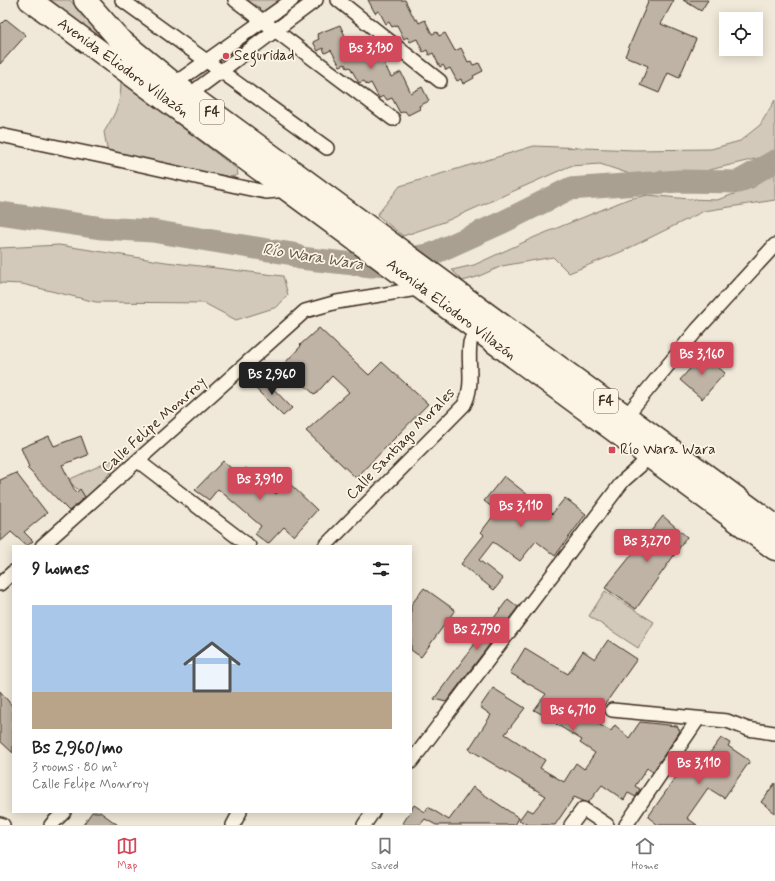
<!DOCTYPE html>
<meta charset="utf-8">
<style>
:root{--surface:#fff;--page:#f2f2f2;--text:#222;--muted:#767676;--line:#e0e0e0;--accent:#d1495b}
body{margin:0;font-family:Mynerve,sans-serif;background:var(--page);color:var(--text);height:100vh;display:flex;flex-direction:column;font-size:15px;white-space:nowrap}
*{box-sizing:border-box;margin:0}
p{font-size:13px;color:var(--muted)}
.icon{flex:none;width:22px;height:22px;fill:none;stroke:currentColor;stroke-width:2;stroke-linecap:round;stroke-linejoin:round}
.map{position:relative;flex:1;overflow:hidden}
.details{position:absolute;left:12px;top:545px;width:400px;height:268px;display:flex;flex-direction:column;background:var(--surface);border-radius:0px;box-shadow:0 2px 10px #0003}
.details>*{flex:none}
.tools{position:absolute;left:719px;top:12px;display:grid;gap:8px}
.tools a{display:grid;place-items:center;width:44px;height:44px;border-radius:0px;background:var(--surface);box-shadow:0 2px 10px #0003;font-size:20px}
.price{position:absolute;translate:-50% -34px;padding:0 9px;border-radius:4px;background:var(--accent);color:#fff;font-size:13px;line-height:26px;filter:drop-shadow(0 1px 2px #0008)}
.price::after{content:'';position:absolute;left:50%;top:24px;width:12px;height:9px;margin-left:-6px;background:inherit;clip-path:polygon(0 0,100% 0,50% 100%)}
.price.selected{background:#222;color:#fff}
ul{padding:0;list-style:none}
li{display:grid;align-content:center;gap:8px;height:212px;padding:0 20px}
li+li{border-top:1px solid var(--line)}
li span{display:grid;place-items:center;height:124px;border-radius:0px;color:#555}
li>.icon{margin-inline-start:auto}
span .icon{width:72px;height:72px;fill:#fffc;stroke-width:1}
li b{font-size:17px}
h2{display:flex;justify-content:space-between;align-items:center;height:48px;padding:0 20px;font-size:17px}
.dock{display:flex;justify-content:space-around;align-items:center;height:56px;border-top:1px solid var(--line);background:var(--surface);font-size:11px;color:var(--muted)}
.dock a{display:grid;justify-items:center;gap:2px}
.dock .selected{color:var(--accent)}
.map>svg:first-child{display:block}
.green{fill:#d2c9ba;stroke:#867a6c}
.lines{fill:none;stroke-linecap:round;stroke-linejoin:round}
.river{stroke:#aaa091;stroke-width:23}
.building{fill:#beb3a4;stroke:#3b2a1e}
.street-casing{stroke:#3b2a1e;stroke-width:16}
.highway-casing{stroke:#3b2a1e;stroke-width:25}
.street{stroke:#fcf5e5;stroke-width:13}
.highway{stroke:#fcf5e5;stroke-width:22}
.poi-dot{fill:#d1495b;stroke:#fcf5e5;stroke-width:1.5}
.labels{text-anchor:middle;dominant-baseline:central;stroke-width:3.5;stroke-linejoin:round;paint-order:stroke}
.shield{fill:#fcf5e5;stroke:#75675a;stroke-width:1}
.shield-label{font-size:14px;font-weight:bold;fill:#3b2a1e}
.poi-label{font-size:15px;fill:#3b2a1e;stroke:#fcf5e5;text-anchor:start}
.street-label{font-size:15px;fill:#3b2a1e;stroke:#fcf5e5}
.water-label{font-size:16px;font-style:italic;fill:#625346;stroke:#fcf5e5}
</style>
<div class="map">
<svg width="775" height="825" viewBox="0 0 775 825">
<rect width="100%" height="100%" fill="#f0e9d9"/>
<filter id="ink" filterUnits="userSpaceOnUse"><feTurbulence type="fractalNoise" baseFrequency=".025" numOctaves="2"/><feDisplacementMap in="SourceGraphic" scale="8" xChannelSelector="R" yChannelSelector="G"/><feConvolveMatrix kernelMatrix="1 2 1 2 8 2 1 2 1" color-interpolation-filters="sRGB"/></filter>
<g filter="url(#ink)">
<g class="green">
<polygon points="43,0 70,0 84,17 140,69"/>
<polygon points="242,0 288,0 265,14"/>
<path d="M121,81L237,169L238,175L231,177L108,154L104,132C116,112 121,104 121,81Z"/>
<polygon points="775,100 775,151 759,158 697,173 666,177 633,175 600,164 570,166 444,222 403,236 377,215 400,186 534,146 635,150 711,149 740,141 760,125"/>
<polygon points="775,170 775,200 704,211 623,251 569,273 553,257 502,266 477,277 463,281 452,270 474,265 535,237 628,199 648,195 689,199 717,200 754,187"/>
<polygon points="59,245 166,262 283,276 288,295 277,307 236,320 204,303 96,302 22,284 0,283 0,248"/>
<polygon points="130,452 86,498 68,480"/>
<polygon points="605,591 654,622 638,648 589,616"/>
</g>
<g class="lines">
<polyline class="river" points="0,213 102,228 152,231 293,254 300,258 372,266 432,254 503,222 569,189 679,181 738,182 775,161"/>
</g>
<g class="building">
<polygon points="368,0 405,0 415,20 417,19 419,23 425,20 432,34 437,32 439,36 445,33 455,51 461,48 468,62 471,61 473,65 479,63 483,71 473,76 474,78 463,84 461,79 457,81 450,68 446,70 443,65 440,67 433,53 429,55 427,50 423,52 417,39 410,42 407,37 404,39 397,25 392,27 389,22 386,24 379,11 375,13"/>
<polygon points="649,0 674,0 661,24 696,39 679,78 668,73 659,93 640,85 648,66 625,56"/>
<polygon points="683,0 708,0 701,11"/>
<polygon points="6,19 26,35 0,64 0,25"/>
<polygon points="340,25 346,38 353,44 362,40 372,62 381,57 391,77 401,72 411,93 422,87 429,101 419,106 420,109 408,115 405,111 400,113 392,98 387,100 384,96 379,98 371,83 367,85 364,81 359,83 350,67 347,68 345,64 340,66 331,50 325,53 323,48 318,51 313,42 319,39 317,34"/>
<polygon points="319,328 369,375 382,362 428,404 356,478 306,431 349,392 332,376 315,395 283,365 301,346 300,345"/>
<polygon points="703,354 725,373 702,399 680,380"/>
<polygon points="261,376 292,408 283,416 251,384"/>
<polygon points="49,436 54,446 81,436 88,455 62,465 76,493 80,489 85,497 69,511 27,468 29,467 21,448"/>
<polygon points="223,461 239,475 246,468 276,494 288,482 317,510 294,536 284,527 268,544 255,534 261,526 218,489 209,500 195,490"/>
<polygon points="16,473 47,513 24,532 33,541 27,546 11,532 0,542 0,480"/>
<polygon points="504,476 552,514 565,498 586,514 555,556 536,541 520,561 493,542 479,560 503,579 494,590 461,564 484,535 481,532 497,511 484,501"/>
<polygon points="663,516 687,537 636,609 605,588"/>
<polygon points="424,588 455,610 421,657 411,650 411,605"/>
<polygon points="508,599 518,607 446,702 434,699"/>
<polygon points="608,640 637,659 593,721 611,731 615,725 629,738 640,722 677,726 680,731 653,772 647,768 635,786 640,789 636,797 628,793 624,800 602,785 588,803 574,797 555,825 528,825 519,820 527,809 533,812 546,796 469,749 491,715 480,707 493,688 525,708 505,734 545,760 540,768 564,782 576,763 584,769 595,753 580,743 582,740 556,724 557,722 534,710 546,694 510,673 525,648 568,674 583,651 595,659"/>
<polygon points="0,691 13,707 13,753 0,741"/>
<polygon points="721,738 730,743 728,746 750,761 724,798 708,788 687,818 697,825 658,825 648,817 683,767 694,774"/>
<polygon points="775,783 775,813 761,802"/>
<polygon points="473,787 519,818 515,825 436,825 425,819 420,825 402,825 414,805 425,812 428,807 449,820"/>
<polygon points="92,812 100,812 118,825 83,825"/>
</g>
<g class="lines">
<g class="street-casing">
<g id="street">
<polyline points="122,0 327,148"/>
<polyline points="235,0 393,119"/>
<polyline points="338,0 440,81"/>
<polyline points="174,84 292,0"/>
<polyline points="189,95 316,0"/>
<polyline points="0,135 101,156 236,186 266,192 277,191 284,187"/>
<polyline points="626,416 697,330 775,245"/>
<polyline points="138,461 249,546"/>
<polyline points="42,546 305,311 337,302 423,288"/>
<path d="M325,546L464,405C475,384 467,365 470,343C471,339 475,333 476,329"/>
<polyline points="0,584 13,572"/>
<polyline points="612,710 727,721 748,729 774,733"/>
<polyline points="411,762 623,481 640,466 648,456"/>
<polyline points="0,824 3,825"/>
<polyline points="51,825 64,812"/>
<polyline points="233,825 240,812"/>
<polyline points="364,825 373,812"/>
<polyline points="571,825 583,809 607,825"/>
<polyline points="626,825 698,719"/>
</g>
</g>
<g class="highway-casing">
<g id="highway">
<polyline points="30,0 775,549"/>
<polyline points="85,0 119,39 174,84 775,526"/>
</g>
</g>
<use href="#street" class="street"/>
<use href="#highway" class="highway"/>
</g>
</g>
<g class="poi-dot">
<circle cx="226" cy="56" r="4"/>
<rect x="608" y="446" width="8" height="8" rx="2"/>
</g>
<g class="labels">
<g class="shield">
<rect x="200" y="100" width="24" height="24" rx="3"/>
<rect x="594" y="389" width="24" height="24" rx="3"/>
</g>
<g class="shield-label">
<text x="212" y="112">F4</text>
<text x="606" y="401">F4</text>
</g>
<g class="poi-label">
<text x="234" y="56">Seguridad</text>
<text x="620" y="450">Río Wara Wara</text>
</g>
<g class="street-label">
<text transform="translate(123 68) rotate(36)">Avenida Eliodoro Villazón</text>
<text transform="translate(451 310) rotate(37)">Avenida Eliodoro Villazón</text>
<text transform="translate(154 425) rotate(-42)">Calle Felipe Monrroy</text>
<text transform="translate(401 444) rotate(-46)">Calle Santiago Morales</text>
</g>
<g class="water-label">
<text transform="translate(313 257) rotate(9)">Río Wara Wara</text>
</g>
</g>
</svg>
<div class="tools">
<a><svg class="icon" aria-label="locate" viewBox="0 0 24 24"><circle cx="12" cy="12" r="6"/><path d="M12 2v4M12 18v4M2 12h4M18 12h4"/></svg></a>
</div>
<b class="price" style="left:371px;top:70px">Bs 3,130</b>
<b class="price" style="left:702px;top:376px">Bs 3,160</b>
<b class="price selected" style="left:272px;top:396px">Bs 2,960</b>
<b class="price" style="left:260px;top:501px">Bs 3,910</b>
<b class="price" style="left:521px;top:528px">Bs 3,110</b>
<b class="price" style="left:647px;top:563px">Bs 3,270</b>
<b class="price" style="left:477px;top:651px">Bs 2,790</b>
<b class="price" style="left:573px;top:732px">Bs 6,710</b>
<b class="price" style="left:699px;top:785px">Bs 3,110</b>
<section class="details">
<h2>9 homes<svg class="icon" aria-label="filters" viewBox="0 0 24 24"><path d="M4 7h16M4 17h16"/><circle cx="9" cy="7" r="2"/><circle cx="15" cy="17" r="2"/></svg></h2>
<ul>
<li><span style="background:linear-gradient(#a9c7e8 70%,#b9a48a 0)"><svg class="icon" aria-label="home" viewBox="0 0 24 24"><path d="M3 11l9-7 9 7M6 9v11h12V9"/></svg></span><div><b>Bs 2,960/mo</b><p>3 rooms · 80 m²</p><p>Calle Felipe Monrroy</p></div></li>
</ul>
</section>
</div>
<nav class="dock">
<a class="selected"><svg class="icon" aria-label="map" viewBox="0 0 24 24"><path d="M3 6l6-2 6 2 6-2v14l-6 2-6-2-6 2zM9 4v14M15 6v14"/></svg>Map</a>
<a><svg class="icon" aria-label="saved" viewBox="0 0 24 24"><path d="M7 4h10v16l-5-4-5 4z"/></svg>Saved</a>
<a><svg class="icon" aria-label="home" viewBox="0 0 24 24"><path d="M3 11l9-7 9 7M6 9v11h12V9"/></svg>Home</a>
</nav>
